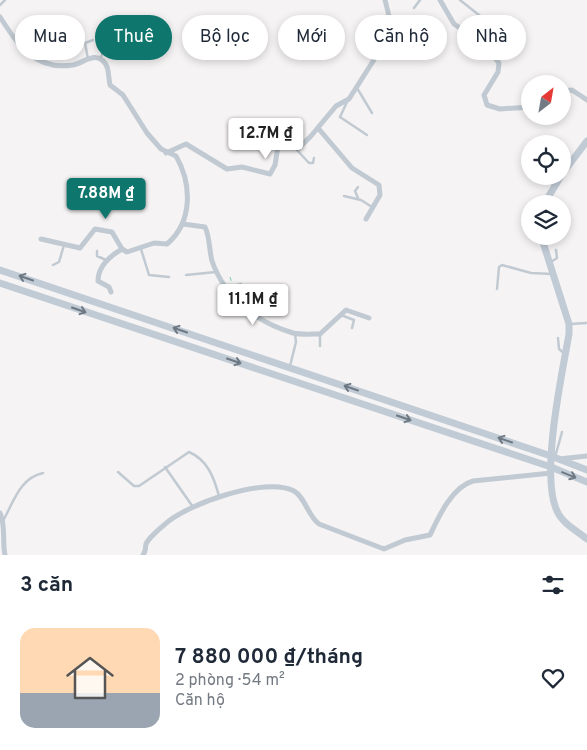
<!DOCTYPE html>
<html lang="vi">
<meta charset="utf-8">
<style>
:root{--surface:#fff;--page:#f6f6f7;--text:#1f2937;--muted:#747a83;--accent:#0f766e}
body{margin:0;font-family:Overpass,sans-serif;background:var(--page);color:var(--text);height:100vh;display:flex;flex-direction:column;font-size:19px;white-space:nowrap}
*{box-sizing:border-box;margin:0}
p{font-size:16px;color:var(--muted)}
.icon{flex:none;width:28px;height:28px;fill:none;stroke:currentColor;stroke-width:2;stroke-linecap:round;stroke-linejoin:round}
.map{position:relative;height:555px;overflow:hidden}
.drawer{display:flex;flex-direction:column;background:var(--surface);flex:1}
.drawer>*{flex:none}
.hud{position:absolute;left:15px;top:15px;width:558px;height:45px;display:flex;gap:10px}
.needle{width:32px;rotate:31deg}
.controls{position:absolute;left:521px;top:75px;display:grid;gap:10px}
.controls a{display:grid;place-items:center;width:50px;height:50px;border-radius:50%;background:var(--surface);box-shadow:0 2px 8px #0003;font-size:25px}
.price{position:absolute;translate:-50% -42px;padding:0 11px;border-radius:5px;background:#fff;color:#222;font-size:16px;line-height:32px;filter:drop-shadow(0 1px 2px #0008)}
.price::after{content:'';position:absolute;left:50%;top:30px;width:15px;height:11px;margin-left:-8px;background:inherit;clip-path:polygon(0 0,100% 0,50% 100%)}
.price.selected{background:var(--accent);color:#fff}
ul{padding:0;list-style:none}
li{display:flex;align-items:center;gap:15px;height:125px;padding:0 20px}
li span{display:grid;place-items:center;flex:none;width:140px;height:100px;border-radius:15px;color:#555}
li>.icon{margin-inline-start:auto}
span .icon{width:60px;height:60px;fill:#fffc;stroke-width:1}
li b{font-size:21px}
h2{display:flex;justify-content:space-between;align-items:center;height:60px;padding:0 20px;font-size:21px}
.pill{padding:0 18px;border-radius:22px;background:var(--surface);box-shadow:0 2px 8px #0003;font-size:18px;line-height:45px}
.pill.selected{background:var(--accent);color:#fff}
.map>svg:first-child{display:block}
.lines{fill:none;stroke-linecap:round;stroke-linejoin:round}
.path{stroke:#7ad0a6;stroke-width:1;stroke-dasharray:4 2.5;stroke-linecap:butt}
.lane{stroke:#c1cad2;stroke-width:2.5}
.street{stroke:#c1cad2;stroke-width:5}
.secondary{stroke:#c1cbd6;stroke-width:7}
.oneway{stroke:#6e7984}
</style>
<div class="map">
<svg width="587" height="555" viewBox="0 0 587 555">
<rect width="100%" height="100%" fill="#f5f3f3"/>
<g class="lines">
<polyline class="path" points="230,277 232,283"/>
<g class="lane">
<polyline points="460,0 489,23 482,39 483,42"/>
<polyline points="0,5 5,0"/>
<polyline points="414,8 420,0"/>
<polyline points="88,59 85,43 93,40"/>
<polyline points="100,59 108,42"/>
<polyline points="44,61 58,46 64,53"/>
<polyline points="357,88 372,113"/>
<polyline points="347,102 340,117 367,135"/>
<polyline points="296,149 309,163 313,163 314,158"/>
<polyline points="543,176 553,185"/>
<polyline points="344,196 361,200 372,207"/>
<polyline points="358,198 355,191 358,187"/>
<polyline points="141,249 149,275 169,277"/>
<polyline points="97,251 97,256 106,260"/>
<polyline points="551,262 557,258 556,250"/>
<polyline points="53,265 59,262 64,245"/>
<polyline points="186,275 216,272"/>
<polyline points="226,288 241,284"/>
<polyline points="497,289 499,267 502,265 531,273 552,274"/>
<polyline points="341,315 354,320 352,328"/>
<polyline points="570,324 587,323"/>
<polyline points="558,338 559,349 565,354"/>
<polyline points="320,346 320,335"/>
<polyline points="290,366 296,342 295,334"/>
<polyline points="555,457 562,432"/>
<polyline points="165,467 193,507"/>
<path d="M118,472L134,486H139L189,452C208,460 214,478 219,496"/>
<path d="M3,521C14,501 20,478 43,473"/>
</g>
<g class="street">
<polyline points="440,0 454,24 483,44 499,63 498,72 484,95 487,105 500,109 530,107"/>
<path d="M0,17C18,45 35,71 73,65C83,63 93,53 102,60C110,66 108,77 110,85L123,95L147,133L161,149L176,156C192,184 193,222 167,244L154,243L127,252L122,249L112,232L95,229L80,248L41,239"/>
<polyline points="562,91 572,90 587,100"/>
<polyline points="318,128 352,168 379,185 380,195 366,219"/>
<polyline points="546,144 547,141"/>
<polyline points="166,153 186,144 227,169 242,167 270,174 275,165 278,146 299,148 311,136 336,106 349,99 377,55 380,36 390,20 385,0"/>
<path d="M183,224L205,227C210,237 209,250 212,261C225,298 256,322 293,333C301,335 312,334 320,334L346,310L369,318"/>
<path d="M111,292L109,287L98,281C98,266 110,256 122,249"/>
<polyline points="559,459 587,456"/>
<path d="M0,513C6,525 2,541 5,555"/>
<path d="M143,555C146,551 145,549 146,544C148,539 159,529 164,525C186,504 266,476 294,491C305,497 308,516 319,524L384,549L405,540L430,535C439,516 452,487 473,481L551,473"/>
</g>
<g class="secondary">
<polyline points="562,174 587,141"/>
<polyline points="544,204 561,176"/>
<path d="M541,236L569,324V334C562,374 540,475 557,511C562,523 577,531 587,539"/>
<polyline points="0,270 551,456 587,470"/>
<polyline points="0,283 551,467 587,482"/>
</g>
</g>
<defs><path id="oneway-shaft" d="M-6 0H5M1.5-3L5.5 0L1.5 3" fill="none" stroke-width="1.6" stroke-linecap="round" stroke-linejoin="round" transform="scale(1.25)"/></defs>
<g class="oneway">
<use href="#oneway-shaft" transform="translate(26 278) rotate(-161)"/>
<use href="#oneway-shaft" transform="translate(79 310) rotate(19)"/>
<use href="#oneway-shaft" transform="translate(180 330) rotate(-161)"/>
<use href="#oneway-shaft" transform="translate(234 361) rotate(19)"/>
<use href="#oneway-shaft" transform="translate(351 388) rotate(-161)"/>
<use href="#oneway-shaft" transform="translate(404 418) rotate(19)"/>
<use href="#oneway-shaft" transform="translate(505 440) rotate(-161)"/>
<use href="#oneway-shaft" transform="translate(569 475) rotate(22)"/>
</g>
</svg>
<div class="controls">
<a><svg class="needle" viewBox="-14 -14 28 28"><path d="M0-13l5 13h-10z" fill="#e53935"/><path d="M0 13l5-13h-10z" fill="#747a83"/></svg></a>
<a><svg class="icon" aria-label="locate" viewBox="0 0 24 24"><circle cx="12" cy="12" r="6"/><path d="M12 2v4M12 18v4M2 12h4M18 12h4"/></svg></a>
<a><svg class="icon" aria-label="layers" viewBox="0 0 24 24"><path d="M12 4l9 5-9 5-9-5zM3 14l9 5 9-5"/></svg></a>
</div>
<b class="price" style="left:266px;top:160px">12.7M ₫</b>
<b class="price selected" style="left:106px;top:220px">7.88M ₫</b>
<b class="price" style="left:253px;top:326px">11.1M ₫</b>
<div class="hud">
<a class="pill">Mua</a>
<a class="pill selected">Thuê</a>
<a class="pill">Bộ lọc</a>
<a class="pill">Mới</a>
<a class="pill">Căn hộ</a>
<a class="pill">Nhà</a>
</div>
</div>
<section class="drawer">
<h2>3 căn<svg class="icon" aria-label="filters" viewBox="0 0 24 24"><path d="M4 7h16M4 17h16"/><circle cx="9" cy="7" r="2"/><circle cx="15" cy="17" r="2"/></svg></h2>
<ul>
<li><span style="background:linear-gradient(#ffd9b3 65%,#9aa5b1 0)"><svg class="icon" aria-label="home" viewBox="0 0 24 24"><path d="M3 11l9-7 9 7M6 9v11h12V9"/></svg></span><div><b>7 880 000 ₫/tháng</b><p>2 phòng · 54 m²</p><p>Căn hộ</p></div><svg class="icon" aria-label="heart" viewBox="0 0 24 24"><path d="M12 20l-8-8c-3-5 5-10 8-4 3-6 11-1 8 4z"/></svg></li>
</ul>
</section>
